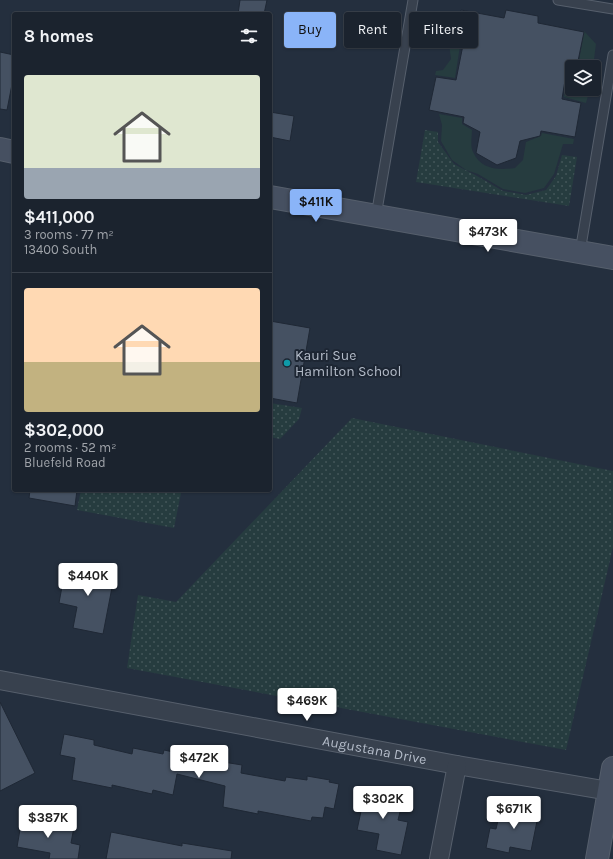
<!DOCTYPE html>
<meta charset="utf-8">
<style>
:root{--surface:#1b232e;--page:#242b36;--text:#f1f3f6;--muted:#a0a4aa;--line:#39404a;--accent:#8ab4f8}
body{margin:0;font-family:Karla,sans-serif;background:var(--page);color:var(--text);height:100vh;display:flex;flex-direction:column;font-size:15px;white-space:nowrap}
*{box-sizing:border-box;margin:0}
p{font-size:13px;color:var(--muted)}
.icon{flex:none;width:22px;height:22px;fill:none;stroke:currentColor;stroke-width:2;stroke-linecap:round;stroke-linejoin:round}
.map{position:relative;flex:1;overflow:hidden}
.drawer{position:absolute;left:12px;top:12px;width:260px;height:480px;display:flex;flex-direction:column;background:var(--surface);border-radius:4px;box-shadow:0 1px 3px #0004,0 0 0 1px var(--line)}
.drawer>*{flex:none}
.hud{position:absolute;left:284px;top:12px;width:269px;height:36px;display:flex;gap:8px}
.fabs{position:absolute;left:565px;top:60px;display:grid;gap:8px}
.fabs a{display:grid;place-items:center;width:36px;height:36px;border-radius:4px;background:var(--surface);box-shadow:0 1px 3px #0004,0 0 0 1px var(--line);font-size:20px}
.price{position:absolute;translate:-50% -34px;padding:0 9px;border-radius:4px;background:#fff;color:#222;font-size:13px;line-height:26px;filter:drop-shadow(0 1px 2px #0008)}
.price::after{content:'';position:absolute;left:50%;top:24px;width:12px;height:9px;margin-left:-6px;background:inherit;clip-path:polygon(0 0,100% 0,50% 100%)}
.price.selected{background:var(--accent);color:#111}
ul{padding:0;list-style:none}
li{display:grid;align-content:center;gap:8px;height:212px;padding:0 12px}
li+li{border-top:1px solid var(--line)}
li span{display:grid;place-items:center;height:124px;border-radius:4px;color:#555}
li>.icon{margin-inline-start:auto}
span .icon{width:72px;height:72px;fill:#fffc;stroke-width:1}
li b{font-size:17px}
h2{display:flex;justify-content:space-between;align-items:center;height:48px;padding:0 12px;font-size:17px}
.chip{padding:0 14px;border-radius:4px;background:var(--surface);box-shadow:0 1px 3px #0004,0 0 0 1px var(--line);font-size:14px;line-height:36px}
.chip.selected{background:var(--accent);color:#111}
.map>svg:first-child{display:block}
.grass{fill:url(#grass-dots)}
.garden{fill:#263c3f}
.building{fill:#455162;stroke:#1f2835}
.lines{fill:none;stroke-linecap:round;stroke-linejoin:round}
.lane-casing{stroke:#565f6c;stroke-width:11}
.street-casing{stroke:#565f6c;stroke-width:20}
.secondary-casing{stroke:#565f6c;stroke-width:24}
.lane{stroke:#38414e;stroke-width:9}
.street{stroke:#38414e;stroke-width:18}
.secondary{stroke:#465061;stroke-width:22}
.culture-dot{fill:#0f9aa8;stroke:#1d2633;stroke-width:1.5}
.labels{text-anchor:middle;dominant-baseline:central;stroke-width:4;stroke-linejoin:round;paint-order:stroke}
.poi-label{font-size:14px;fill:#b4bcc9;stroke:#1d2633;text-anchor:start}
.street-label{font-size:14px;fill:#b4bcc9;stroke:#1d2633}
</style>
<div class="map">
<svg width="613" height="859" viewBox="0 0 613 859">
<defs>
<pattern id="grass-dots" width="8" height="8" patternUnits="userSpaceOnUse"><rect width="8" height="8" fill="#263c3f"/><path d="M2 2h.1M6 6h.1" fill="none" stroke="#435659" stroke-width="1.8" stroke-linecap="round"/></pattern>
</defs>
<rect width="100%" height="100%" fill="#242f3e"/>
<g class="grass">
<polygon points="425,130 438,132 438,142 454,164 477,176 503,191 526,195 546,190 556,176 562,155 577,157 569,206 416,182"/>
<polygon points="270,403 302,408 299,419 280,439 270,437"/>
<polygon points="352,418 613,471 613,547 566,750 127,668 138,595 176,602"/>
<polygon points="81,490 168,490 181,493 174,528 77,510"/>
</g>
<g class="garden">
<polygon points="449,27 456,28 454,44 460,46 455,78 435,75 436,71 443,70 451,59 448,36"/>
<polygon points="584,31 596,44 593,67 578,67"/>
<polygon points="566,82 572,83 572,89 585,89 588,96 586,103 564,97"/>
<path d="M439,114L462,118V124L472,130C472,136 470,146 473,152C481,170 498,170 515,168L523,160L526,142L541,136L542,133L574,139L573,144H563L554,174L544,188L525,193L503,189L478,174L466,170L452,160L441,141L442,125Z"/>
</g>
<g class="building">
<polygon points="240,0 267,0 264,14 238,14"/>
<polygon points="461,10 504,18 506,10 538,16 538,23 584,32 578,61 568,62 562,99 581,103 575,137 541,131 540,136 520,141 516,158 497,165 476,153 480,132 463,123 464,117 429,110 436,77 456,80 463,45 455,43"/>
<polygon points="0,52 14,55 14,74 7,110 0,109"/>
<polygon points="270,112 294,116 290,141 270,137"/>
<polygon points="270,321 310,328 297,403 270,398"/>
<polygon points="30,490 77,490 75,506 29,498"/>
<polygon points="85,566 115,572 103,634 73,628 77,607 59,603 65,570 83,574"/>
<polygon points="0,702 35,773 0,791"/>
<polygon points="64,734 94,740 94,745 132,754 133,748 163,754 164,750 211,760 242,765 241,773 285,781 286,777 307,780 307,776 330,780 329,782 339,784 334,809 325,807 323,818 312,817 311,821 258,811 258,814 223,807 225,786 177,774 173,795 153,790 152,794 112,785 112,788 72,780 75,758 60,755"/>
<polygon points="366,788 400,795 398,807 401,808 398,820 408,822 401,855 376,850 379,834 357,830"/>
<polygon points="504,804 539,811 531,851 510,847 509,853 486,848 490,828 496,829 499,816 501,817"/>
<polygon points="22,818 74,827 71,843 80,845 78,859 49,859 50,853 17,847"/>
<polygon points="111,832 182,846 182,843 232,851 231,859 106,859"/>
</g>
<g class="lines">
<g class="lane-casing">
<g id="lane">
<polyline points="558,0 613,9"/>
<polyline points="376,216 413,0"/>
<polyline points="580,252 613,55"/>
</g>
</g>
<g class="street-casing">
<g id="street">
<path id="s1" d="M0,680L457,765L609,791"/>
<polyline points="439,859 457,765"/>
</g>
</g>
<g class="secondary-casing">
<g id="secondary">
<polyline points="0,149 14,152"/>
<polyline points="270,197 613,258"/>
<polyline points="597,859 613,768"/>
</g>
</g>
<use href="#lane" class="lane"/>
<use href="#street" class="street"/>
<use href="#secondary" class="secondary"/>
</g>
<circle class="culture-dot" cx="287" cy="363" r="4"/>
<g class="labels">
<g class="poi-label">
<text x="295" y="355">Kauri Sue<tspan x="295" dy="16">Hamilton School</tspan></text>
</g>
<g class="street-label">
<text stroke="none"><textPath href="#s1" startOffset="381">Augustana Drive</textPath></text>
</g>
</g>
</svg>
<div class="fabs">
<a><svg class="icon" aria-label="layers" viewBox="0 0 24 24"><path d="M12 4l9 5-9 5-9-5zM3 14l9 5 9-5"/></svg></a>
</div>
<b class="price selected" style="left:316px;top:223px">$411K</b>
<b class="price" style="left:488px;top:253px">$473K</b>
<b class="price" style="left:88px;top:597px">$440K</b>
<b class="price" style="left:307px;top:722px">$469K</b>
<b class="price" style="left:199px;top:779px">$472K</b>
<b class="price" style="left:383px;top:820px">$302K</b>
<b class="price" style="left:514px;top:830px">$671K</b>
<b class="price" style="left:48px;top:839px">$387K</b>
<div class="hud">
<a class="chip selected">Buy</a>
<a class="chip">Rent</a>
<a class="chip">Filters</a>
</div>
<section class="drawer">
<h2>8 homes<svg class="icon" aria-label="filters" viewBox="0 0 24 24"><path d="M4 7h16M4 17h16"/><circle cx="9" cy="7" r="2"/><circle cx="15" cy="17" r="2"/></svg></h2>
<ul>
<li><span style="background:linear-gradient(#dfe7d0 75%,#9aa5b1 0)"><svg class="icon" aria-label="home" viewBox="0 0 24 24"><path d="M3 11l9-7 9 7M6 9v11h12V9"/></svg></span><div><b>$411,000</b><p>3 rooms · 77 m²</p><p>13400 South</p></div></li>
<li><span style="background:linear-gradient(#ffd9b3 60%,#c2b280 0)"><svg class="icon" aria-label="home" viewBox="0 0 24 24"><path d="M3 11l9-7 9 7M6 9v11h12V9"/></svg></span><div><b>$302,000</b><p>2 rooms · 52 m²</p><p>Bluefeld Road</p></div></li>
</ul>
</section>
</div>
